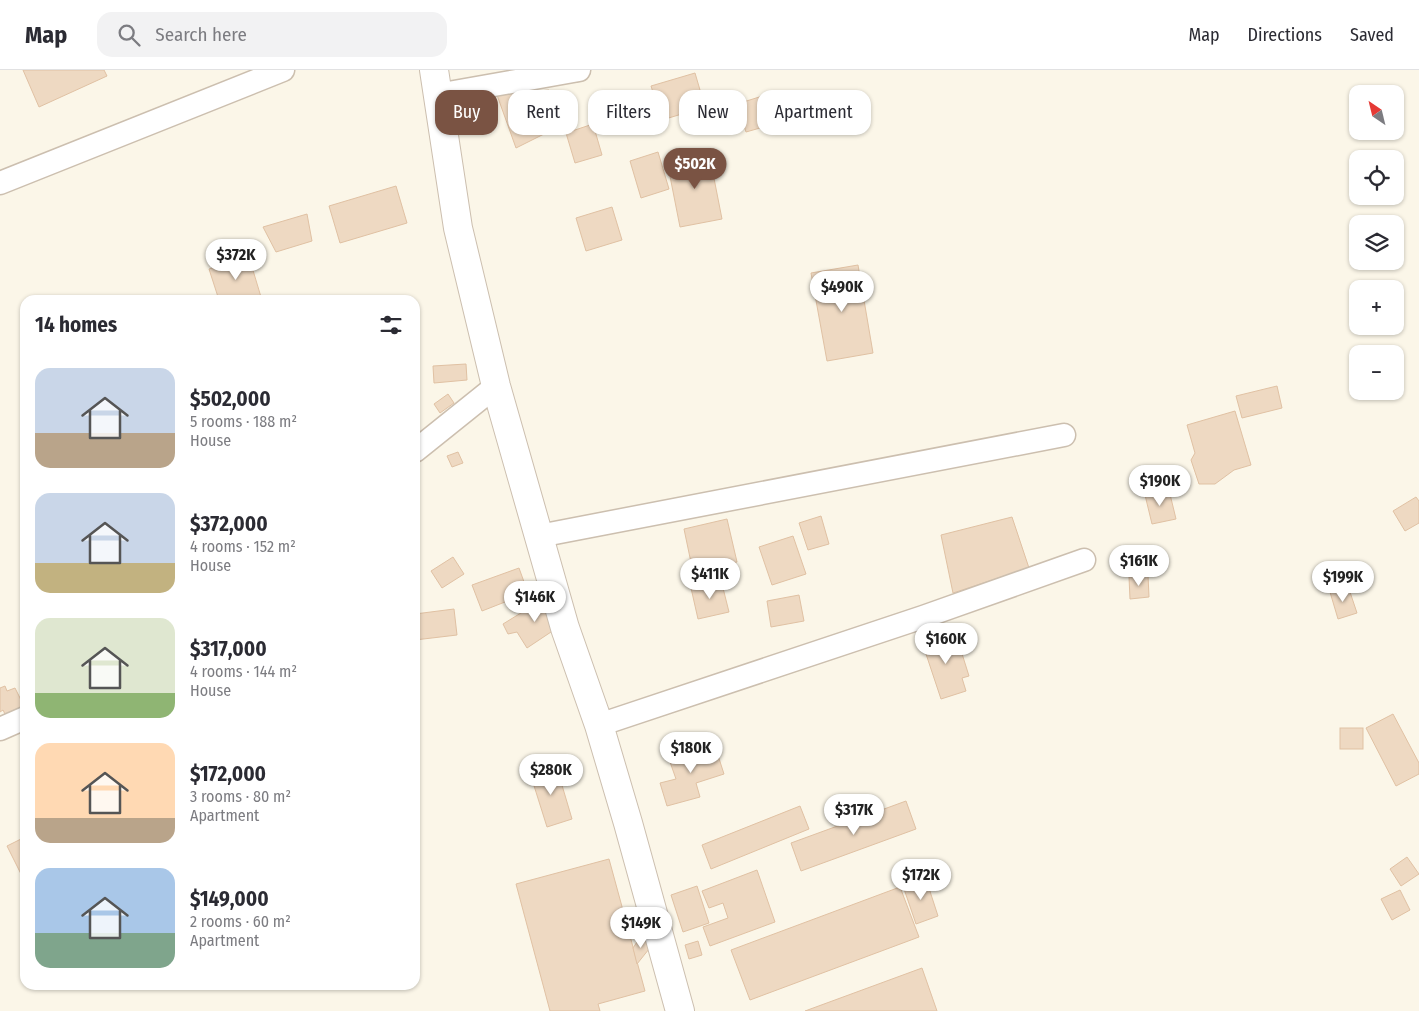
<!DOCTYPE html>
<meta charset="utf-8">
<style>
:root{--surface:#fff;--page:#f2f2f3;--text:#2b2b33;--muted:#7c7c81;--line:#e1e1e2;--accent:#7a5343}
body{margin:0;font-family:"Fira Sans Condensed",sans-serif;background:var(--page);color:var(--text);height:100vh;display:flex;flex-direction:column;font-size:19px;white-space:nowrap}
*{box-sizing:border-box;margin:0}
p{font-size:16px;color:var(--muted)}
.icon{flex:none;width:28px;height:28px;fill:none;stroke:currentColor;stroke-width:2;stroke-linecap:round;stroke-linejoin:round}
.map{position:relative;flex:1;overflow:hidden}
.side{position:absolute;left:20px;top:225px;width:400px;height:695px;display:flex;flex-direction:column;background:var(--surface);border-radius:15px;box-shadow:0 1px 4px #0004}
.side>*{flex:none}
.guide{position:absolute;left:435px;top:20px;width:475px;height:45px;display:flex;gap:10px}
.needle{width:32px;rotate:325deg}
.tools{position:absolute;left:1349px;top:15px;display:grid;gap:10px}
.tools a{display:grid;place-items:center;width:55px;height:55px;border-radius:10px;background:var(--surface);box-shadow:0 1px 4px #0004;font-size:25px}
.price{position:absolute;translate:-50% -42px;padding:0 11px;border-radius:18px;background:#fff;color:#222;font-size:16px;line-height:32px;filter:drop-shadow(0 1px 2px #0008)}
.price::after{content:'';position:absolute;left:50%;top:30px;width:15px;height:11px;margin-left:-8px;background:inherit;clip-path:polygon(0 0,100% 0,50% 100%)}
.price.selected{background:var(--accent);color:#fff}
ul{padding:0;list-style:none}
li{display:flex;align-items:center;gap:15px;height:125px;padding:0 15px}
li span{display:grid;place-items:center;flex:none;width:140px;height:100px;border-radius:15px;color:#555}
li>.icon{margin-inline-start:auto}
span .icon{width:60px;height:60px;fill:#fffc;stroke-width:1}
li b{font-size:21px}
h2{display:flex;justify-content:space-between;align-items:center;height:60px;padding:0 15px;font-size:21px}
.pill{padding:0 18px;border-radius:15px;background:var(--surface);box-shadow:0 1px 4px #0004;font-size:18px;line-height:45px}
.pill.selected{background:var(--accent);color:#fff}
header{display:flex;align-items:center;gap:30px;box-sizing:border-box;height:70px;padding:0 25px;background:var(--surface);border-bottom:1px solid var(--line)}
header strong{font-size:24px}
nav{display:flex;gap:28px;margin-inline-start:auto;font-size:18px}
.search{width:350px;height:45px;background:var(--page);display:flex;align-items:center;gap:12px;box-sizing:border-box;padding:0 18px;border-radius:15px;color:var(--muted);font-size:19px}
.map>svg:first-child{display:block}
.building{fill:#eed9c2;stroke:#e0c1a3}
.lines{fill:none;stroke-linecap:round;stroke-linejoin:round}
.minor-casing{stroke:#ccbfaf;stroke-width:25}
.tertiary-casing{stroke:#ccbfaf;stroke-width:30}
.minor{stroke:#fff;stroke-width:22}
.tertiary{stroke:#fff;stroke-width:28}
</style>
<header>
<strong>Map</strong>
<div class="search"><svg class="icon" aria-label="search" viewBox="0 0 24 24"><circle cx="10" cy="10" r="6"/><path d="M15 15l6 6"/></svg>Search here</div>
<nav><a>Map</a><a>Directions</a><a>Saved</a></nav>
</header>
<div class="map">
<svg width="1419" height="941" viewBox="0 0 1419 941">
<rect width="100%" height="100%" fill="#fbf6e8"/>
<g class="building">
<polygon points="23,0 104,0 107,6 39,37"/>
<polygon points="695,3 705,37 662,50 651,16"/>
<polygon points="549,20 556,58 516,78 497,25"/>
<polygon points="772,23 781,52 746,62 737,34"/>
<polygon points="593,54 602,85 575,93 566,63"/>
<polygon points="658,82 669,119 641,128 630,91"/>
<polygon points="709,83 722,149 680,157 667,91"/>
<polygon points="396,116 407,153 340,173 329,136"/>
<polygon points="612,137 622,170 586,181 576,148"/>
<polygon points="307,144 312,171 276,182 263,157"/>
<polygon points="249,187 261,227 250,230 219,230 209,199"/>
<polygon points="858,195 873,283 827,291 811,203"/>
<polygon points="466,294 467,310 434,313 433,296"/>
<polygon points="1277,316 1282,338 1242,348 1236,326"/>
<polygon points="448,324 454,333 440,343 434,334"/>
<polygon points="1235,341 1251,395 1234,400 1215,414 1199,414 1191,390 1195,383 1187,355"/>
<polygon points="458,382 463,393 452,397 447,386"/>
<polygon points="1169,420 1176,449 1152,454 1145,425"/>
<polygon points="1416,427 1419,431 1419,453 1405,461 1393,441"/>
<polygon points="821,446 829,474 808,480 799,453"/>
<polygon points="1012,447 1029,498 953,523 941,465"/>
<polygon points="727,449 737,492 693,502 684,459"/>
<polygon points="793,466 806,504 772,515 759,477"/>
<polygon points="453,487 464,504 442,518 431,501"/>
<polygon points="519,498 528,523 482,541 472,515"/>
<polygon points="1148,505 1149,527 1130,529 1129,507"/>
<polygon points="721,510 729,542 698,549 691,518"/>
<polygon points="1348,516 1357,543 1338,549 1330,522"/>
<polygon points="799,525 804,551 771,557 767,531"/>
<polygon points="547,527 563,554 527,578 517,562 508,564 503,554"/>
<polygon points="454,539 457,565 415,570 415,544"/>
<polygon points="947,564 950,574 958,571 969,606 962,608 966,621 941,629 922,572"/>
<polygon points="5,616 7,621 15,618 25,638 7,648 3,640 0,642 0,618"/>
<polygon points="1393,644 1419,693 1419,704 1396,716 1366,658"/>
<rect x="1340" y="658" width="23" height="21"/>
<polygon points="714,673 724,704 696,713 700,727 667,736 660,713 676,709 669,689"/>
<polygon points="556,695 572,749 547,757 530,703"/>
<polygon points="906,731 916,759 801,801 791,773"/>
<polygon points="800,736 809,759 711,799 702,775"/>
<polygon points="25,767 25,809 24,810 7,776"/>
<polygon points="1407,787 1419,804 1401,816 1390,799"/>
<polygon points="609,789 645,921 598,934 600,941 550,941 516,814"/>
<polygon points="757,800 775,852 710,876 703,857 728,848 723,833 709,838 702,821"/>
<polygon points="926,809 938,846 916,854 903,816"/>
<polygon points="697,816 709,853 683,862 671,825"/>
<polygon points="900,817 919,867 750,930 731,880"/>
<polygon points="1400,820 1410,840 1392,850 1381,829"/>
<polygon points="643,863 649,879 637,894 633,878"/>
<polygon points="698,871 702,885 689,889 685,875"/>
<polygon points="922,898 937,941 805,941"/>
</g>
<g class="lines">
<g class="minor-casing">
<g id="minor">
<polyline points="437,25 579,0"/>
<polyline points="0,113 283,0"/>
<polyline points="415,381 496,316"/>
<polyline points="539,466 1064,365"/>
<polyline points="599,655 923,547 1084,490"/>
<polyline points="0,659 25,648"/>
</g>
</g>
<g class="tertiary-casing">
<polyline id="tertiary" points="434,0 458,158 496,316 565,558 599,655 628,753 680,941"/>
</g>
<use href="#minor" class="minor"/>
<use href="#tertiary" class="tertiary"/>
</g>
</svg>
<div class="tools">
<a><svg class="needle" viewBox="-14 -14 28 28"><path d="M0-13l5 13h-10z" fill="#e53935"/><path d="M0 13l5-13h-10z" fill="#7c7c81"/></svg></a>
<a><svg class="icon" aria-label="locate" viewBox="0 0 24 24"><circle cx="12" cy="12" r="6"/><path d="M12 2v4M12 18v4M2 12h4M18 12h4"/></svg></a>
<a><svg class="icon" aria-label="layers" viewBox="0 0 24 24"><path d="M12 4l9 5-9 5-9-5zM3 14l9 5 9-5"/></svg></a>
<a>+</a>
<a>−</a>
</div>
<b class="price selected" style="left:695px;top:120px">$502K</b>
<b class="price" style="left:236px;top:211px">$372K</b>
<b class="price" style="left:842px;top:243px">$490K</b>
<b class="price" style="left:1160px;top:437px">$190K</b>
<b class="price" style="left:1139px;top:517px">$161K</b>
<b class="price" style="left:710px;top:530px">$411K</b>
<b class="price" style="left:1343px;top:533px">$199K</b>
<b class="price" style="left:535px;top:553px">$146K</b>
<b class="price" style="left:946px;top:595px">$160K</b>
<b class="price" style="left:691px;top:704px">$180K</b>
<b class="price" style="left:551px;top:726px">$280K</b>
<b class="price" style="left:854px;top:766px">$317K</b>
<b class="price" style="left:921px;top:831px">$172K</b>
<b class="price" style="left:641px;top:879px">$149K</b>
<div class="guide">
<a class="pill selected">Buy</a>
<a class="pill">Rent</a>
<a class="pill">Filters</a>
<a class="pill">New</a>
<a class="pill">Apartment</a>
</div>
<section class="side">
<h2>14 homes<svg class="icon" aria-label="filters" viewBox="0 0 24 24"><path d="M4 7h16M4 17h16"/><circle cx="9" cy="7" r="2"/><circle cx="15" cy="17" r="2"/></svg></h2>
<ul>
<li><span style="background:linear-gradient(#c9d6e8 65%,#b9a48a 0)"><svg class="icon" aria-label="home" viewBox="0 0 24 24"><path d="M3 11l9-7 9 7M6 9v11h12V9"/></svg></span><div><b>$502,000</b><p>5 rooms · 188 m²</p><p>House</p></div></li>
<li><span style="background:linear-gradient(#c9d6e8 70%,#c2b280 0)"><svg class="icon" aria-label="home" viewBox="0 0 24 24"><path d="M3 11l9-7 9 7M6 9v11h12V9"/></svg></span><div><b>$372,000</b><p>4 rooms · 152 m²</p><p>House</p></div></li>
<li><span style="background:linear-gradient(#dfe7d0 75%,#8fb573 0)"><svg class="icon" aria-label="home" viewBox="0 0 24 24"><path d="M3 11l9-7 9 7M6 9v11h12V9"/></svg></span><div><b>$317,000</b><p>4 rooms · 144 m²</p><p>House</p></div></li>
<li><span style="background:linear-gradient(#ffd9b3 75%,#b9a48a 0)"><svg class="icon" aria-label="home" viewBox="0 0 24 24"><path d="M3 11l9-7 9 7M6 9v11h12V9"/></svg></span><div><b>$172,000</b><p>3 rooms · 80 m²</p><p>Apartment</p></div></li>
<li><span style="background:linear-gradient(#a9c7e8 65%,#7fa58c 0)"><svg class="icon" aria-label="home" viewBox="0 0 24 24"><path d="M3 11l9-7 9 7M6 9v11h12V9"/></svg></span><div><b>$149,000</b><p>2 rooms · 60 m²</p><p>Apartment</p></div></li>
</ul>
</section>
</div>
